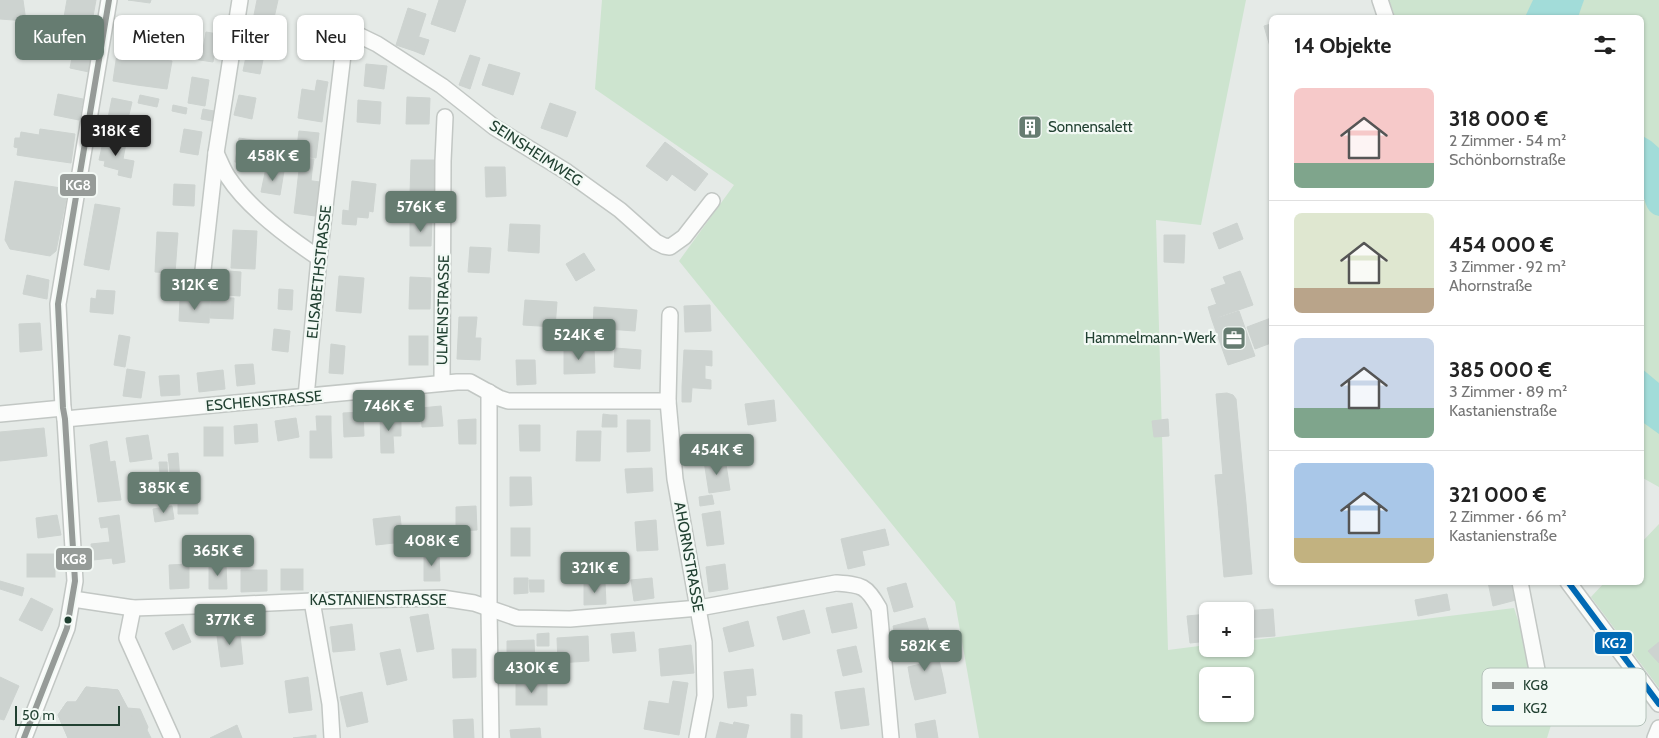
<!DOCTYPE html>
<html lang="de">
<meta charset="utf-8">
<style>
:root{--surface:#fff;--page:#f6f6f6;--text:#222;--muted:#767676;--line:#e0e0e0;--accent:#667c71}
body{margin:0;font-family:Cabin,sans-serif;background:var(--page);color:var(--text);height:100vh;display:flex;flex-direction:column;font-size:19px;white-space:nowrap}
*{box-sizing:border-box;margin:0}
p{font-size:16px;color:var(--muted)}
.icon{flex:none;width:28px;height:28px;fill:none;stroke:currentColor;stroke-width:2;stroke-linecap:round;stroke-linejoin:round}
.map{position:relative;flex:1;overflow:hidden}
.drawer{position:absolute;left:1269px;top:15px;width:375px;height:570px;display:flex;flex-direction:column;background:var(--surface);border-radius:8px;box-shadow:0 1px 4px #0004}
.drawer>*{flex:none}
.hud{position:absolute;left:15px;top:15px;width:475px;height:45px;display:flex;gap:10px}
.controls{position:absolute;left:1199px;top:602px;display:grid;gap:10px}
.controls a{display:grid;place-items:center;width:55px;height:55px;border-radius:8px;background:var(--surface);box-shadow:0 1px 4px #0004;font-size:25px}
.scale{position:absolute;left:15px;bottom:12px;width:105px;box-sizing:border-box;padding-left:5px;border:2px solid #214031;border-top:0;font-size:14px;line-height:18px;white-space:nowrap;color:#214031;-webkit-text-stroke:4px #f3f9f5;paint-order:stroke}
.price{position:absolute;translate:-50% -42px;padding:0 11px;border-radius:5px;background:var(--accent);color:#fff;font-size:16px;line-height:32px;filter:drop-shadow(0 1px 2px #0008)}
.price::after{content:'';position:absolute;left:50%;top:30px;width:15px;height:11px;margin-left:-8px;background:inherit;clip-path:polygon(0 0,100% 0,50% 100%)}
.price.on{background:#222;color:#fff}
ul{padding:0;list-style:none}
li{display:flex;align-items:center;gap:15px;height:125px;padding:0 25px}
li+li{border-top:1px solid var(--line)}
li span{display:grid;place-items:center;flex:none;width:140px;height:100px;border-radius:8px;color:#555}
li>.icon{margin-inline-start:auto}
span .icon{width:60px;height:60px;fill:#fffc;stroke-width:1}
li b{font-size:21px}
h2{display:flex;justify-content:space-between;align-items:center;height:60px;padding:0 25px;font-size:21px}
.pill{padding:0 18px;border-radius:8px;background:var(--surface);box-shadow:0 1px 4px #0004;font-size:18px;line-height:45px}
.pill.on{background:var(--accent);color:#fff}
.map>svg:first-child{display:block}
.green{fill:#cde4cf;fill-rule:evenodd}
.water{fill:#a2dcd9}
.building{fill:#cdd3d0;stroke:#cdd3d0}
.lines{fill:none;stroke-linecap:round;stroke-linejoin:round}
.minor-casing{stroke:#c2c7c4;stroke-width:18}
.minor{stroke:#fbfcfb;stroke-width:15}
.bus-1-casing{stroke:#f3f9f5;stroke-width:10}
.bus-2-casing{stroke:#f3f9f5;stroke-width:10}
.bus-1{stroke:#969b98;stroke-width:6}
.bus-2{stroke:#0069b4;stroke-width:6}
.bus-dot{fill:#214031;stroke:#f3f9f5;stroke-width:2}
.labels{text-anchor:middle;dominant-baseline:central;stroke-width:4.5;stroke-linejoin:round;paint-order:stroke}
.poi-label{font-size:15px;fill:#214031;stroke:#f3f9f5;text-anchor:start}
.street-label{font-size:15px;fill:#214031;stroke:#f3f9f5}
.key{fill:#f3f9f5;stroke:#b4c2ba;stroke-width:1}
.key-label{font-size:14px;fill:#214031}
.line-badge{stroke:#f3f9f5;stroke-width:2}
.badge-label{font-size:14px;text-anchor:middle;font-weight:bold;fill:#fff}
</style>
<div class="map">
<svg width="1659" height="738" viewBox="0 0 1659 738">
<rect width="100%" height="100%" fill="#e5eae7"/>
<g class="green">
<path d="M602,0H1246L1201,225L1156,220L1168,650L1207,645L1208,649H1245V641L1514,608L1552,722L1547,738H979L955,602L679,261L734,185L595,89ZM1208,676H1245V714H1208Z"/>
<polygon points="1389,0 1659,0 1659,487 1641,477 1641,18 1395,17"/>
<polygon points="1659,524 1659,688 1591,597 1604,583 1641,582 1641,543"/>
</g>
<g class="water">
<polygon points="1533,0 1584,0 1578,17 1525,17"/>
<path d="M1641,135L1651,141L1659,148V216C1657,215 1654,215 1652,213C1638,204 1641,151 1641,135Z"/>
<polygon points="1641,368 1659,383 1659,434 1641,421"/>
</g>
<g class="building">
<polygon points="0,0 23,0 26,21 0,19"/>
<polygon points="67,0 96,0 89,38 61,34"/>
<polygon points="128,0 151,0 150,3"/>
<polygon points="257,0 278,0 274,18 254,15"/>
<polygon points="439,0 466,0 455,32 431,24"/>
<polygon points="408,8 426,14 414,51 396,45"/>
<polygon points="168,23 177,24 176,35 166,34"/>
<polygon points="1271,24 1271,50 1264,26"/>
<polygon points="307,25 329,28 326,58 303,55"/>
<polygon points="121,27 145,31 137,85 113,81"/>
<polygon points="145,31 176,35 174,48 157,46 155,59 172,61 167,89 137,85"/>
<polygon points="206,32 218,34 213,62 193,59 195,48 203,49"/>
<polygon points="419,37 429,40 424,55 414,51"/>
<polygon points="74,48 93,52 89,72 70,68"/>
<polygon points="247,52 264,55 260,74 243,71"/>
<polygon points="470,55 480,58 470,89 459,85"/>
<polygon points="366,64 387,66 384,89 364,86"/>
<polygon points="489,64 520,73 513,95 482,85"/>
<polygon points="192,77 209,80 205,106 188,103"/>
<polygon points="317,80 328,82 326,93 315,91"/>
<polygon points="302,89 326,93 322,122 298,118"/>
<polygon points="58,94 83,99 79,120 54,115"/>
<polygon points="140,95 159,99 157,107 138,103"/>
<polygon points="239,95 256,98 252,119 234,115"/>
<polygon points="407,97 430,98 429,124 406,124"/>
<polygon points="112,98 132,102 126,127 107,123"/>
<polygon points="358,100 381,102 380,124 357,122"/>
<polygon points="550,103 576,112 567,137 541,128"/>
<polygon points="173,105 187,108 186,114 172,111"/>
<polygon points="203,109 214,111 212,121 201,119"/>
<circle cx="1030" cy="127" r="6"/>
<polygon points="40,129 75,134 71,163 36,158"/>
<polygon points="184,129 202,132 198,155 180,152"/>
<polygon points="299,131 319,133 316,158 296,155"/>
<polygon points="21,132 39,135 36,158 17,155 18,148 14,147 15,138 20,138"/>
<polygon points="104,138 126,143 123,159 134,161 131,178 118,175 119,170 104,166 105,161 99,160"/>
<polygon points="239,138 259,141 255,165 235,162"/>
<polygon points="665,142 708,174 695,191 672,174 667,181 646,166"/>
<polygon points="301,158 314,159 312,171 299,170"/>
<polygon points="411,160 435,160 434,195 410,195"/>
<polygon points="485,167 505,167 506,196 486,197"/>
<polygon points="266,168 284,171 280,195 261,192"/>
<polygon points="299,170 312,171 311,181 298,179"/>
<polygon points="298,179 320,182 317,199 296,197"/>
<polygon points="15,181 68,189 56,251 50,256 10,249 5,240"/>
<polygon points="352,181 376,184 373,212 369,211 368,218 357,217 356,225 342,224 343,210 349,211"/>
<polygon points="174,184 195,185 194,206 173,205"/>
<polygon points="296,197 317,199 315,216 294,213"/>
<polygon points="95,204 120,208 109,270 84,265"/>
<polygon points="410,220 432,220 431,246 410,246"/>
<polygon points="1237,223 1243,239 1219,249 1213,233"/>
<polygon points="510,224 540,225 539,253 508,251"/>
<polygon points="233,230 257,231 255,269 231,268"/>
<polygon points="157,232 178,233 175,273 155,272"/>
<polygon points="1164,235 1185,235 1184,263 1164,262"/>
<polygon points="470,247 491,248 489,273 468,272"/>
<polygon points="584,253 595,270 576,281 566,264"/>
<polygon points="228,271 241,272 240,296 227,295"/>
<polygon points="1240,271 1243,278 1226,284 1223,277"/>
<polygon points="27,275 49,280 47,299 23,294"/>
<polygon points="339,276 364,278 361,313 336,311"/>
<polygon points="410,277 431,278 430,309 409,309"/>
<polygon points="1243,278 1253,305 1221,316 1211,289"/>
<polygon points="279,289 293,290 292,310 278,309"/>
<polygon points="97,290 115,291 113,314 90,312 91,298 96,299"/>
<polygon points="211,298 234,298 233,319 210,318"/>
<polygon points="180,299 210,300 209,323 179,321"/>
<polygon points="525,300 557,302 555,327 523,325"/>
<polygon points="1217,304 1221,316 1212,320 1208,307"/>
<polygon points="710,305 711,331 685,332 684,306"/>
<polygon points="594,307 637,310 635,331 593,328"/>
<polygon points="1239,311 1255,356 1228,365 1212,320"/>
<polygon points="459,317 477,317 475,338 481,338 480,360 457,359"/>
<polygon points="1271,318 1271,343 1255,349 1247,327"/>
<polygon points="40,323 42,350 20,352 19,324"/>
<polygon points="274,329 290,331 288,352 272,350"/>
<polygon points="119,335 130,337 125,367 114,365"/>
<rect x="409" y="336" width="19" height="29"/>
<polygon points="331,344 345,346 343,374 329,373"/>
<polygon points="594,347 595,373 564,374 564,348"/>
<polygon points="615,348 641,350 640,369 614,367"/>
<polygon points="684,350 712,351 712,366 705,365 705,379 711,380 711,389 682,387"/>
<polygon points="516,360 535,360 536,384 517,385"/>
<polygon points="253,364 255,384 237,386 235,365"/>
<polygon points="127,369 145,372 141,398 123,396"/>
<polygon points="223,370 225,389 199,392 197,373"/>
<polygon points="179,375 180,395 161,396 159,376"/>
<polygon points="682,387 692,388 691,402 682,402"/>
<polygon points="1227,393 1233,395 1236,399 1243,473 1223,475 1216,394"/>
<polygon points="774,400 776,421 748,425 745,404"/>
<polygon points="441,406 443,426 422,427 421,408"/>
<polygon points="363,412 364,436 344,437 343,413"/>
<polygon points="603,414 610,415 609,427 602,427"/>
<polygon points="380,415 401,415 401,436 393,436 394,453 381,453"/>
<polygon points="610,415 617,415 617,427 609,427"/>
<polygon points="316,416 331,416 331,431 317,431"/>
<polygon points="296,418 299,437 278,441 275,421"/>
<polygon points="476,419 476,444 459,444 458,420"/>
<polygon points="1168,419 1169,436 1154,437 1152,421"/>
<polygon points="627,420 650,420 650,451 627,452"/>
<polygon points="257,424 258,442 235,444 234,426"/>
<polygon points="519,425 540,425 540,451 520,451"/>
<rect x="204" y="427" width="19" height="29"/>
<polygon points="44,428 47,456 0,461 0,432"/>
<polygon points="310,431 331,431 332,458 310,458"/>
<polygon points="577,431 601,431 600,461 576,461"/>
<polygon points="148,435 152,459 130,462 126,438"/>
<polygon points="107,441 110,462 115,461 121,500 98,502 90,445"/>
<polygon points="178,453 180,481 171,482 168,454"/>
<polygon points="725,458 730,490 709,493 704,461"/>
<polygon points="159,462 167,462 168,484 161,484"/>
<polygon points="652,468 653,491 627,493 625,469"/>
<polygon points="1243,473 1246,503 1218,506 1215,475"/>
<polygon points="510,477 531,477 532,505 510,506"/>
<polygon points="178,485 197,485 198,514 178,514"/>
<polygon points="712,495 714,504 700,506 699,497"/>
<polygon points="1246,503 1252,574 1224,577 1218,506"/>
<polygon points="172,506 174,519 155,522 153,509"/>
<polygon points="476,506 477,530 456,531 456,507"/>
<polygon points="720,511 724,544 707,546 702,514"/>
<polygon points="57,515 61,535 38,538 36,518"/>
<polygon points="119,515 125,562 113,564 112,558 93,560 91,544 110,542 108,527 101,528 99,518"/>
<polygon points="400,516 403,542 376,545 373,519"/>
<polygon points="656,520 658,550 637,551 635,522"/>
<rect x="511" y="528" width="19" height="28"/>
<polygon points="885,529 889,545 862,551 865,565 848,569 841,539"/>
<polygon points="439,553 440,581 424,581 424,554"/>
<rect x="27" y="554" width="28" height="23"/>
<polygon points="189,564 189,588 170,589 169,565"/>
<polygon points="725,564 728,589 709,592 706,567"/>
<polygon points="209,565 226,565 227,589 209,589"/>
<rect x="281" y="569" width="22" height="21"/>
<polygon points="241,570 267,570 267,591 241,592"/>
<polygon points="514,578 528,578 528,593 514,594"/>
<polygon points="652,578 654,598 634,601 631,580"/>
<polygon points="529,580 544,580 544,592 530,592"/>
<polygon points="0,581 24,588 22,596 0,589"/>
<polygon points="1488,582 1511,582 1516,600 1493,606"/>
<polygon points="584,583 605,583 606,604 584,605"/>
<polygon points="906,583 913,607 894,612 887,588"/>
<polygon points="1447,594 1450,610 1418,616 1415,600"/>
<polygon points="31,598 53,609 42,631 19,620"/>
<polygon points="852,603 857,628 832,633 826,608"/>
<polygon points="1273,609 1275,636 1245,638 1245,611 1242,611"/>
<polygon points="804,610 810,633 783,640 777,617"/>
<polygon points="428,614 434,649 417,652 410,617"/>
<polygon points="1208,614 1208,641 1190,643 1187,616"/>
<polygon points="925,618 930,635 897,644 893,626"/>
<polygon points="748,621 754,646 729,652 723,628"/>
<polygon points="183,624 191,642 173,650 165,633"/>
<polygon points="352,624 355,650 333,652 330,627"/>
<polygon points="239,625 243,664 221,667 216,628"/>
<polygon points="634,632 636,651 613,653 611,634"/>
<polygon points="549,633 549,646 537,646 537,634"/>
<polygon points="588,636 589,661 558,663 557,638"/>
<polygon points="534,640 535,663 507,664 507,641"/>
<polygon points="1659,642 1659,663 1648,651"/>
<polygon points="691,645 694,673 661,676 659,649"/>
<polygon points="856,646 862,672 843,676 837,650"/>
<polygon points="400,649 407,680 387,685 380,653"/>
<polygon points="452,649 476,649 476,677 453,678"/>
<polygon points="939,660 943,677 911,684 908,667"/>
<polygon points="753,669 756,695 746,696 747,706 728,708 724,672"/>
<polygon points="0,677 19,686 4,720 0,719"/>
<polygon points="308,677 312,710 289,713 285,681"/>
<polygon points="943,677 946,693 915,700 911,684"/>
<polygon points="673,681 688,683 686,694 671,691"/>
<rect x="516" y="682" width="31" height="23"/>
<polygon points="1587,685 1598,700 1592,704 1597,711 1578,726 1559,700 1577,687 1580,691"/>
<polygon points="86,687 118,690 127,708 140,709 148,727 147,730 151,738 68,738 58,715 67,702 76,702"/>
<polygon points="86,687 118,690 132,716 116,738 68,738 58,715 67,702 76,702"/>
<polygon points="864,688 869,725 841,729 835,692"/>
<polygon points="671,691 686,694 684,706 669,704"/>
<polygon points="362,692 368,722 347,727 340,697"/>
<polygon points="649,701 684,706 679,735 644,729"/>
<polygon points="791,714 802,715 802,738 791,738"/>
<polygon points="473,719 474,738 454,738 453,720"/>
<polygon points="935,720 938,738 917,738 915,724"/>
<polygon points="720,722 733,725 734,722 749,725 746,738 716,738"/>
<polygon points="237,725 242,738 210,738"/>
<polygon points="540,728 541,738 511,738 510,730"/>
<polygon points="316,735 316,738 293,738"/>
</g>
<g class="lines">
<g class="minor-casing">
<g id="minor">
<polyline points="1380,0 1386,18"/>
<path d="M216,153C220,161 223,170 228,177C248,208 289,238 319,258"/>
<polyline points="203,270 216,153 240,0"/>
<polyline points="670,315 668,401 675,479 704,642 705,696 697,738"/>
<polyline points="442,383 443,161 445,117"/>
<polyline points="489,392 489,609 491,738"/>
<polyline points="306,397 319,258 346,29 377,44 442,86 494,127 567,172 620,210 656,242 664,246 670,247 684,237 712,201"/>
<polyline points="0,414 63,408"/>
<polyline points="65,419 457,382 470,382 499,398 508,401 668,401"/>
<polyline points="1520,582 1537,670"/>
<polyline points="1568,582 1659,704"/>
<path d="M73,599L133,608L225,605L312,601L442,598L474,603L517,618L570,619L699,608L836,583C862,585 866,585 879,608L891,738"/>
<polyline points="312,601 330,704 332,738"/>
<polyline points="133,608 127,638 172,738"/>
<polyline points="24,738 67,628 75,581 65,419 63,408 58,304 109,0"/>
<polyline points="1655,738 1659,728"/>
</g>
</g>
<use href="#minor" class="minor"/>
<g class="bus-1-casing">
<polyline id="bus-1" points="24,738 67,628 75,581 65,419 63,408 58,304 109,0"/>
</g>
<g class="bus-2-casing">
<polyline id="bus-2" points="1568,582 1659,704"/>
</g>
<use href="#bus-1" class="bus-1"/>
<use href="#bus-2" class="bus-2"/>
</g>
<defs>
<g id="building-square" transform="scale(1.25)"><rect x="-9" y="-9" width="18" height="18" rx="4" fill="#667c71" stroke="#f3f9f5"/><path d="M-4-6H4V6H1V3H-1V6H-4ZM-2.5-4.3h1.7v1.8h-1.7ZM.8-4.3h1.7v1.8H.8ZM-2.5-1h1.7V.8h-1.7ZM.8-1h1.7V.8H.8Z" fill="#fff"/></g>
<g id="office-square" transform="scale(1.25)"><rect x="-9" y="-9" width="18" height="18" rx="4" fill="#667c71" stroke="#f3f9f5"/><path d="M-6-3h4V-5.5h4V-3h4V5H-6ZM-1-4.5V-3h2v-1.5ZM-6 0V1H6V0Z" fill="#fff"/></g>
</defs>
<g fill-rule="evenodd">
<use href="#building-square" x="1030" y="127"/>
<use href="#office-square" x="1234" y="338"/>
</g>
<circle class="bus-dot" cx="68" cy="620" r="4.5"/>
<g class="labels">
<g class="poi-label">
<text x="1048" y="127">Sonnensalett</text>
<text x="1216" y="338" text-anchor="end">Hammelmann-Werk</text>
</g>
<g class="street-label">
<text transform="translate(536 153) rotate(33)">SEINSHEIMWEG</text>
<text transform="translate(319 272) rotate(-84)">ELISABETHSTRASSE</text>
<text transform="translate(443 310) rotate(-89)">ULMENSTRASSE</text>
<text transform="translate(264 401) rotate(-5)">ESCHENSTRASSE</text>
<text transform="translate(689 557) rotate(80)">AHORNSTRASSE</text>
<text x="378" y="600">KASTANIENSTRASSE</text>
</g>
</g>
<rect x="1482" y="668" width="164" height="58" rx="8" class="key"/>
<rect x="1492" y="682" width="22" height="7" fill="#969b98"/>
<rect x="1492" y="705" width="22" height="6" fill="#0069b4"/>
<g class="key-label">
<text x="1523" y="690">KG8</text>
<text x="1523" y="713">KG2</text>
</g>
<g class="line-badge">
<rect x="59" y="173" width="38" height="24" rx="5" fill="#969b98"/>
<rect x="55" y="547" width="38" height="24" rx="5" fill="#969b98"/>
<rect x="1594" y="631" width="39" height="24" rx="5" fill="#0069b4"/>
</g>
<g class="badge-label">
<text x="78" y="190">KG8</text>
<text x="74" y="564">KG8</text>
<text x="1614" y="648">KG2</text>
</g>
</svg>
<div class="controls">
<a>+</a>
<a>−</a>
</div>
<div class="scale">50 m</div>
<b class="price on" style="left:116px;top:157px">318K €</b>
<b class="price" style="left:273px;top:182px">458K €</b>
<b class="price" style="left:421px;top:233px">576K €</b>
<b class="price" style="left:195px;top:311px">312K €</b>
<b class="price" style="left:579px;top:361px">524K €</b>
<b class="price" style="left:389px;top:432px">746K €</b>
<b class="price" style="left:717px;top:476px">454K €</b>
<b class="price" style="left:164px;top:514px">385K €</b>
<b class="price" style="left:432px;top:567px">408K €</b>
<b class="price" style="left:218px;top:577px">365K €</b>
<b class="price" style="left:595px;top:594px">321K €</b>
<b class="price" style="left:230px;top:646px">377K €</b>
<b class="price" style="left:925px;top:672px">582K €</b>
<b class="price" style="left:532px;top:694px">430K €</b>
<div class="hud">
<a class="pill on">Kaufen</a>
<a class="pill">Mieten</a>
<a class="pill">Filter</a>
<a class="pill">Neu</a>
</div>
<section class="drawer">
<h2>14 Objekte<svg class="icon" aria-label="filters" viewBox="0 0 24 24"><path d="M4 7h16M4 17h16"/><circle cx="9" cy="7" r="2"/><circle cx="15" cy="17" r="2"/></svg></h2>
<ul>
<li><span style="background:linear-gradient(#f6c9c9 75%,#7fa58c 0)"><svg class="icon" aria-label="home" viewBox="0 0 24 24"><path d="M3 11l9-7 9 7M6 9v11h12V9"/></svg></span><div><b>318 000 €</b><p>2 Zimmer · 54 m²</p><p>Schönbornstraße</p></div></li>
<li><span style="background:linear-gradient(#dfe7d0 75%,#b9a48a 0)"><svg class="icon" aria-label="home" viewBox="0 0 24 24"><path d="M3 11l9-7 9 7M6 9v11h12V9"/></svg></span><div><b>454 000 €</b><p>3 Zimmer · 92 m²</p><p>Ahornstraße</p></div></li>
<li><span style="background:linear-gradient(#c9d6e8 70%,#7fa58c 0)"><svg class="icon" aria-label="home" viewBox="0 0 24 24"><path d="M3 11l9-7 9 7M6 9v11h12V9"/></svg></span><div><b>385 000 €</b><p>3 Zimmer · 89 m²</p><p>Kastanienstraße</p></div></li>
<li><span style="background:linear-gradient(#a9c7e8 75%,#c2b280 0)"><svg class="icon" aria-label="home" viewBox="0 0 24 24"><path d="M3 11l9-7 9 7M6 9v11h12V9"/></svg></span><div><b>321 000 €</b><p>2 Zimmer · 66 m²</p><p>Kastanienstraße</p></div></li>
</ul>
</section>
</div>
